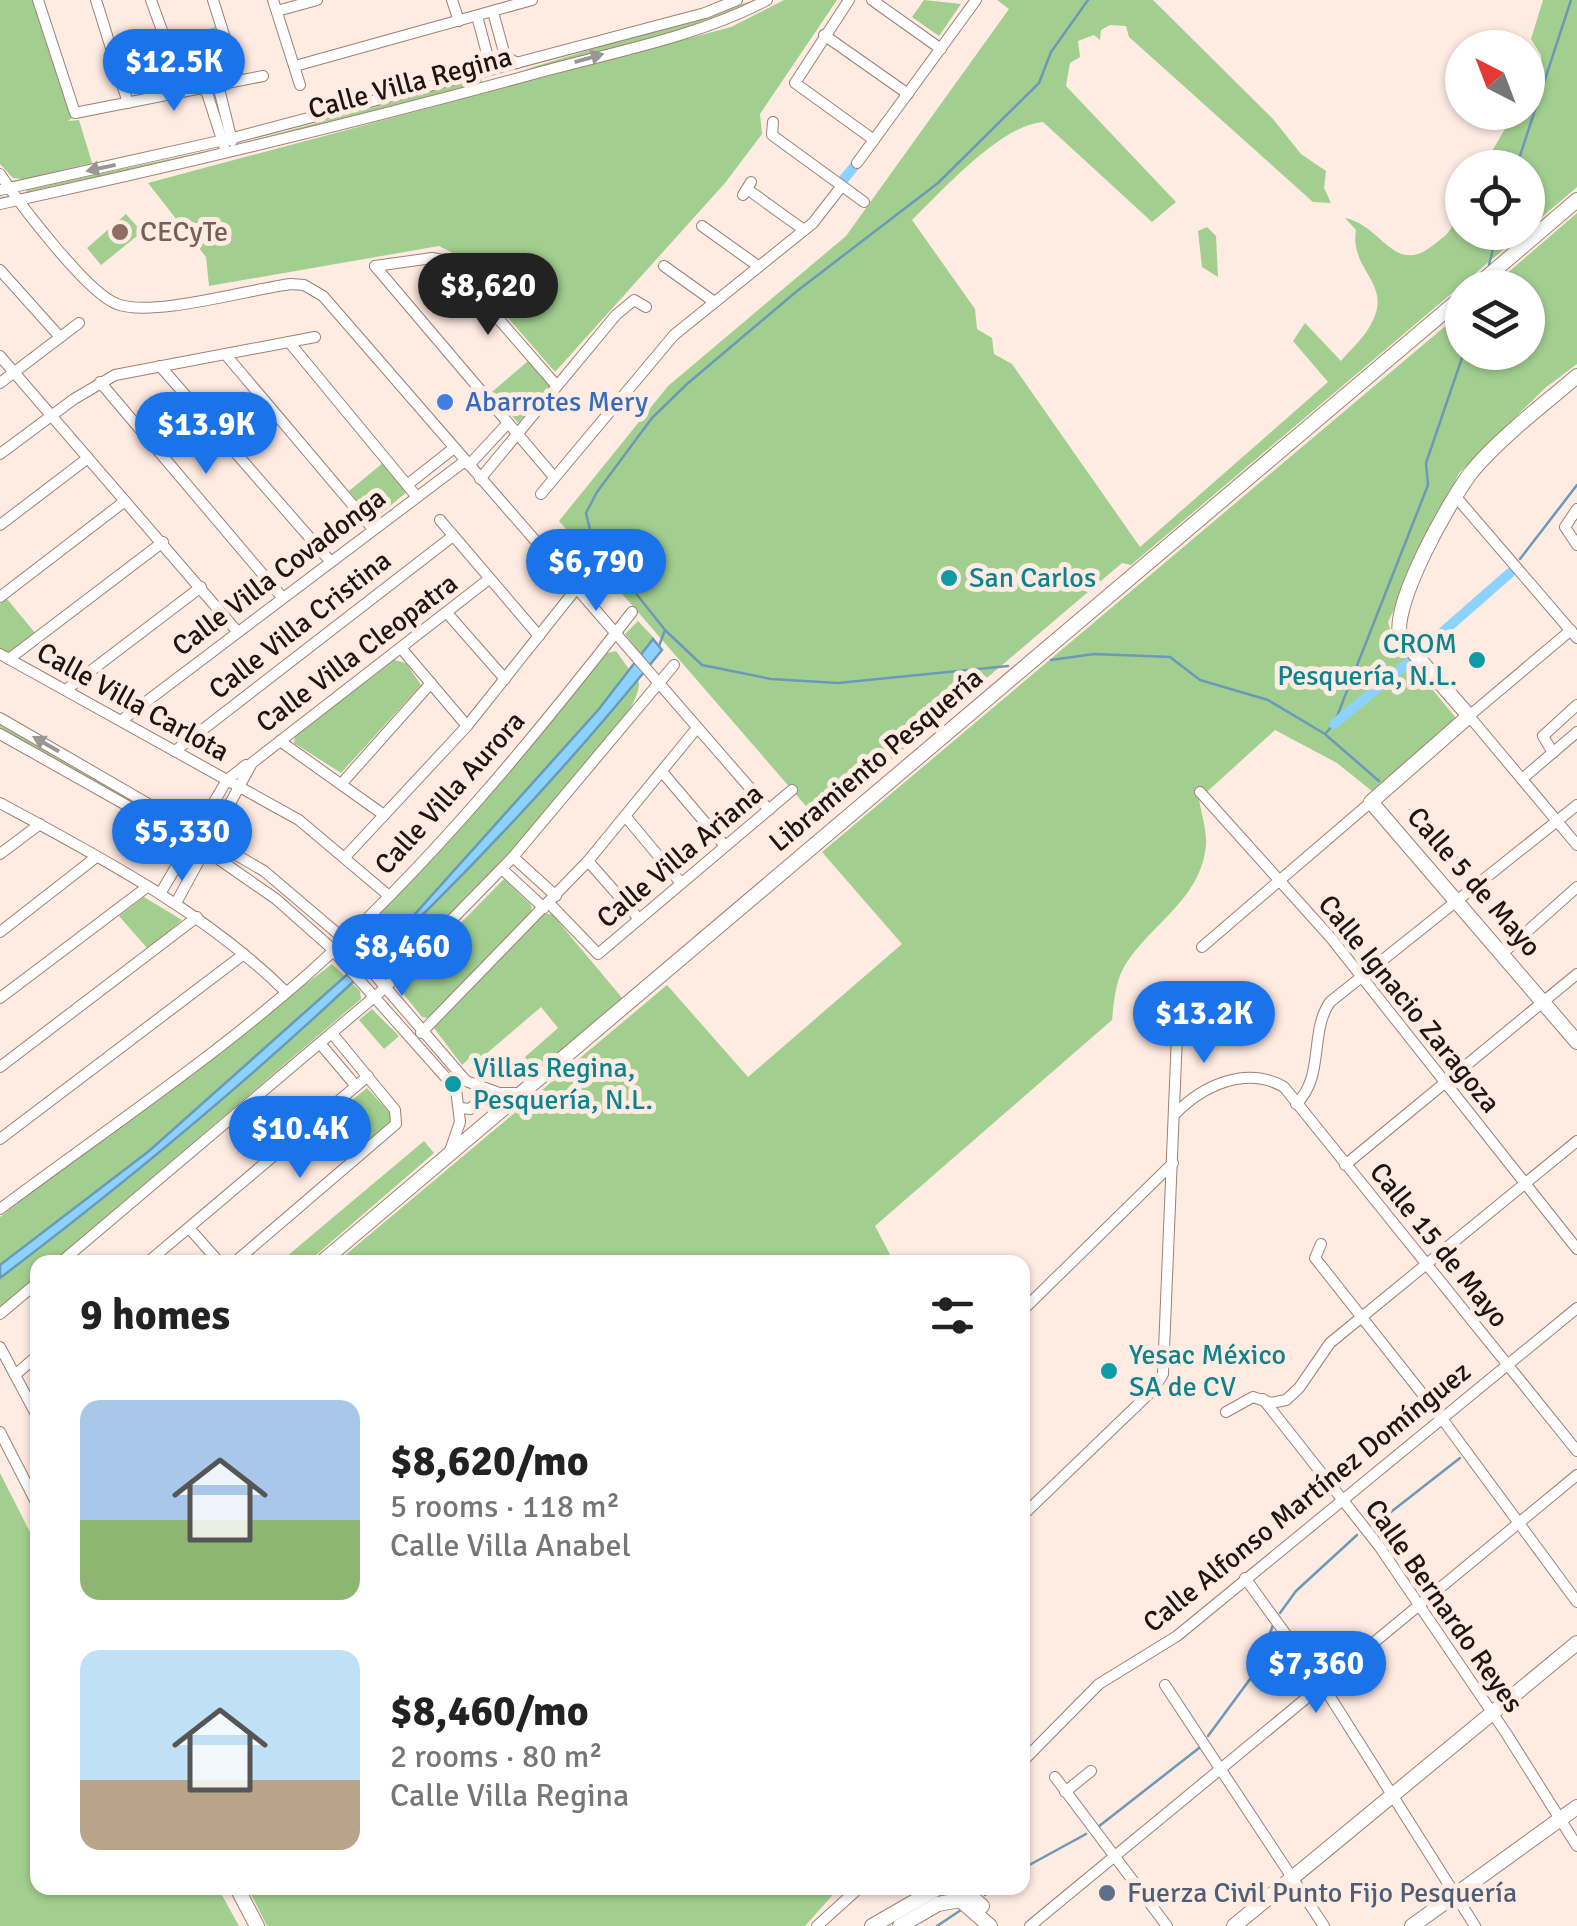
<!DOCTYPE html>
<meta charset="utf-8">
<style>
:root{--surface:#fff;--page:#f6f6f6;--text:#222;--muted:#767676;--accent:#1a73e8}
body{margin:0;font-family:Signika,sans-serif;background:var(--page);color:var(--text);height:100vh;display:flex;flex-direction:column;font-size:38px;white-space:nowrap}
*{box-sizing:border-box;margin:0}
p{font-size:32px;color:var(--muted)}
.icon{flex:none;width:55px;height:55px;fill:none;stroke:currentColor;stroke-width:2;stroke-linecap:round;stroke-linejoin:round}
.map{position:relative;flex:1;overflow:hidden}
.drawer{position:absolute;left:30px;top:1255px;width:1000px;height:640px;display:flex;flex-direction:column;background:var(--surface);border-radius:20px;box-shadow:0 2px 8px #0004}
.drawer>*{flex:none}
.needle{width:65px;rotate:318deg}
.tools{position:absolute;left:1445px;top:30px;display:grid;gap:20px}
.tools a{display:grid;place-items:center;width:100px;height:100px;border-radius:50%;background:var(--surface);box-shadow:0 2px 8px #0004;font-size:50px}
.price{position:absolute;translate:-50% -85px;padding:0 22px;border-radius:35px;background:var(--accent);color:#fff;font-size:32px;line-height:65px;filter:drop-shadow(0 2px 5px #0008)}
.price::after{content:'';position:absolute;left:50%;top:60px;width:30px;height:22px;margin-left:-15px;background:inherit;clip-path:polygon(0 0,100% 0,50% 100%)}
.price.current{background:#222;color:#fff}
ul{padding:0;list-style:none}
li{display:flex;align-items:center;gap:30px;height:250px;padding:0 50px}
li span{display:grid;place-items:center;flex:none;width:280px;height:200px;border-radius:20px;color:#555}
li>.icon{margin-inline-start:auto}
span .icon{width:120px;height:120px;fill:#fffc;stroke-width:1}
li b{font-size:42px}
h2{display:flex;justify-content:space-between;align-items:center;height:120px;padding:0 50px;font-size:42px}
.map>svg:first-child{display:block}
.green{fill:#a2cf90}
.water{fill:#8cd2ff;stroke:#6b99b7;stroke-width:2.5}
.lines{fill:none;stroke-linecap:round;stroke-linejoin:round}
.stream{stroke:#6b99b7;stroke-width:2.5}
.canal{stroke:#8cd2ff;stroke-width:10}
.street-casing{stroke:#9e8174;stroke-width:12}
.secondary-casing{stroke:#9e8174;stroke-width:16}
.street{stroke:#fff;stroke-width:10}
.secondary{stroke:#fff;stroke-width:14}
.oneway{fill:#9a9693}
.education-dot{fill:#8d6e63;stroke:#feebe2;stroke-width:4}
.shop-dot{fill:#3f7fe0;stroke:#feebe2;stroke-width:4}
.culture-dot{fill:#0f9aa8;stroke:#feebe2;stroke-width:4}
.service-dot{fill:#5c6f8a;stroke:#feebe2;stroke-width:4}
.labels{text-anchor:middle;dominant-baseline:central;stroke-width:10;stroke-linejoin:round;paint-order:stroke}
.street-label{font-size:28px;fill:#1f1510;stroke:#feebe2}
.education-label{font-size:28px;fill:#785e54;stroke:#feebe2;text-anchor:start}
.shop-label{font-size:28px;fill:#366cbe;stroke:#feebe2;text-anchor:start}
.culture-label{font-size:28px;fill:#0d838f;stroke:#feebe2;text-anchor:start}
.service-label{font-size:28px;fill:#4e5e75;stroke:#feebe2;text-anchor:start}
</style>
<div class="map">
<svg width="1577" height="1926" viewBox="0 0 1577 1926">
<rect width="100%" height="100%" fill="#feebe2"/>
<g class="green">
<polygon points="0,0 35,0 72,118 68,121 79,120 92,163 23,179 13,178 0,164"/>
<path d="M755,0C683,33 600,54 523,70Z"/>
<polygon points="784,0 837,0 760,114 762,134 725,183 555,372 451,252 439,246 209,286 206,257 148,183 731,27"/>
<polygon points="924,0 961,4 939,36 912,17"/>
<path d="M997,0H1153L1273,119L1301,154L1326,171L1324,188L1331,203L1313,202L1129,37L1126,26L1110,25L1101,30L1100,40L1094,35L1078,41L1080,57L1070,63L1066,86L1176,202L1152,222L1043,122C1001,125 942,191 912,220L975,309L977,329L992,338L994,354L1012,364L1140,547L1328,382L1293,341L1305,323L1341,361C1350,350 1364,338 1371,324C1394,283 1349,271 1356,230L1345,218C1382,225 1394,276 1432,246C1437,242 1446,236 1450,230C1455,221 1457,210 1462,200V232L1523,233L1131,565L1122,563L827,814L812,813L559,521L668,386L846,236L1009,9Z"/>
<polygon points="1543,0 1577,0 1577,187 1528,229 1528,168 1483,167 1514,113 1528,112 1528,79 1542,66 1541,55 1531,39"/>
<polygon points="215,27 230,71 191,81 175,41"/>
<polygon points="481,78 482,84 249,143 250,141"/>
<polygon points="212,150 215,152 26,192 27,189"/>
<path d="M1577,213V364L1545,388L1459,473L1388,622L1394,643L1456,718L1373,792L1337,763L1275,730L1199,799C1201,813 1207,830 1206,845C1201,900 1150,924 1124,967C1115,983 1114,1002 1112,1020L875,1226L894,1262H337L667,985L748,1077L902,944L822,852L1462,312V352H1528V288L1491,287Z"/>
<polygon points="126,214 142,232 101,265 87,248"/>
<polygon points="1207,227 1216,236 1218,277 1202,267 1198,231"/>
<polygon points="528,361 550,386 518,423 492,392"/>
<polygon points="384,462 408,491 373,520 349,491"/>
<polygon points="7,599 36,634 9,652 0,648 0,604"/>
<polygon points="638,621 654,638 641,654 625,634"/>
<path d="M616,651L639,683C641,730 436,930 394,972L385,971L358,943L359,935L490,794L607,653Z"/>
<polygon points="394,660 406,663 421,685 341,773 294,743 295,736"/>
<polygon points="0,725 181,827 181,830 0,730"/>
<polygon points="504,879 531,905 532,912 428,1018 422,1017 398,987"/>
<polygon points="144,897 182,920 148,949 119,916"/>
<polygon points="544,914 552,914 623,999 536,1071 525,1057 558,1028 541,1007 479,1060 473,1055 462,1065 434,1028"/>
<polygon points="332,964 360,991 361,999 53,1262 38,1262 37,1276 0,1308 0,1217"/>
<polygon points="372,1009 399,1036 384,1049 359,1020"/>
<polygon points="367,1088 392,1115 391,1121 361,1146 334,1115"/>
<polygon points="424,1141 434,1153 308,1262 280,1262"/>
<polygon points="0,1473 37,1546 38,1888 218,1888 239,1926 0,1926"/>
<polygon points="248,1888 839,1888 805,1926 267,1926"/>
</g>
<path class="water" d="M653,639L662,650C470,889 244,1093 0,1278V1265L149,1151L414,915L599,709Z"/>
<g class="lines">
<g class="stream">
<polyline points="1516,168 1571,0"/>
<polyline points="1489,265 1497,232"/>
<polyline points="1520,559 1577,485"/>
<polyline points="666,631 702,665 771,679 838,683 1008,666"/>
<polyline points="659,646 665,630 592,538 586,513 597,492 652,418 687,384 797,291 938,183 1039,83 1051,52 1088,0"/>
<polyline points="1051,660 1094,654 1170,657 1200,680 1268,700 1325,734 1334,724 1428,485 1426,463 1464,352"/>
<polyline points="1326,735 1379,781"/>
<polyline points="1410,810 1469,870"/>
<polyline points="1373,1526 1460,1458"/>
<polyline points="1280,1613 1296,1591 1357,1535"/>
<polyline points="1208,1736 1256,1671 1273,1625"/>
<polyline points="1098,1827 1199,1748"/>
<polyline points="1022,1869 1086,1834"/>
<polyline points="985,1895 994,1888"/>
<polyline points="937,1926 961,1910"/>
</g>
<g class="canal">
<polyline points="839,185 857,163"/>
<polyline points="1422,650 1510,573"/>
<polyline points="1334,724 1410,661"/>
</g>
<g class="street-casing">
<g id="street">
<polyline points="38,0 75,113 263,76"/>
<polyline points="96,0 128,103"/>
<polyline points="151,0 182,86"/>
<polyline points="213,0 237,76"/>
<polyline points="273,0 300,85"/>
<polyline points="452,0 459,21"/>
<polyline points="849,0 795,83 874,140"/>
<polyline points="872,0 941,49"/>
<polyline points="277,11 317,0"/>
<polyline points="493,12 505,56 517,63"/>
<polyline points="477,16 489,61 483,71"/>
<polyline points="824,35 908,94"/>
<polyline points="295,66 532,0"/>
<polyline points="218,85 232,141"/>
<polyline points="202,88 207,93 224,146"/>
<polyline points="773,122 772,135 864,202"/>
<polyline points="857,163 976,0"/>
<path d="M0,174C19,203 87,293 117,304C152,318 250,289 291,284L304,285L323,296L769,810"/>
<polyline points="747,189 804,230"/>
<polyline points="0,190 233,138 705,13 737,0"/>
<polyline points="743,195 751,182"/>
<path d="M0,204C180,165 359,122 537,73C613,52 697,37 767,0"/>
<polyline points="702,226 758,266"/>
<polyline points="375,266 554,477"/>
<polyline points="375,266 432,258 448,261 556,385"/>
<polyline points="664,266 713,301"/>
<polyline points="0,270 60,337"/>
<polyline points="289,342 417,497"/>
<polyline points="226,355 373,529"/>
<polyline points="0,356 236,630"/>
<polyline points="160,366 330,561"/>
<polyline points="100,382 282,597"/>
<polyline points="0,383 79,323"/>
<polyline points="0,454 74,399 115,375 315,337"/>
<polyline points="469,465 508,423"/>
<polyline points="480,479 616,315 634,300 646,307"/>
<polyline points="407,485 454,448"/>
<polyline points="541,494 674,335 813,223 841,187"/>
<polyline points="1456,497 1577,638"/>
<polyline points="1577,509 1565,527 1577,545"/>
<polyline points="440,520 539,636"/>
<polyline points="0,525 88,458"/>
<polyline points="0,597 125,501"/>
<polyline points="447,613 505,679"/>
<polyline points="1571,630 1469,716 1577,845"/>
<polyline points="401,648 467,726"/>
<polyline points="0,654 299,820 388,895"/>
<polyline points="9,659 163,542"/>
<polyline points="67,689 201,587"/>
<polyline points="0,718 264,871 344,939 466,1081 499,1093 519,1093"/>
<polyline points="122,720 465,461"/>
<polyline points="0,734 204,849 276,899 329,946 456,1089 460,1122 450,1151"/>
<polyline points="280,741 384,815"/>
<polyline points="175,751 453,536"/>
<polyline points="1553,753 1543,736 1577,705"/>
<polyline points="663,773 725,846"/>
<polyline points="1522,779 1577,732"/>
<polyline points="343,782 431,683"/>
<polyline points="1200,792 1331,938 1577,1249"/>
<path d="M0,803C100,857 205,912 286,992"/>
<polyline points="626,817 681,883"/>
<polyline points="0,854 40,824"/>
<polyline points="346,856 467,726 576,589"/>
<polyline points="513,857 556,896"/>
<polyline points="588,861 639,919"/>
<polyline points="502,869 544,908"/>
<polyline points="160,894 227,780 246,765"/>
<polyline points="176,903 252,763 489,579"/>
<polyline points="549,903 598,954 792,790"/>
<polyline points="0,932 95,858"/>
<polyline points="1202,947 1371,802"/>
<polyline points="1503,953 1577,887"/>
<polyline points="0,998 147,887"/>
<polyline points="421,1033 588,861 697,728"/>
<polyline points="323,1047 356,1086"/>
<polyline points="0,1067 197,917"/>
<path d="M1296,1104C1325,1077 1309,1032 1330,1002L1577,805"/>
<polyline points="460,1108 470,1109 483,1097 484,1088"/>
<path d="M1175,1114C1202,1086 1246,1065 1284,1087L1577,1451"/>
<polyline points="0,1139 244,954"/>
<polyline points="1345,1165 1577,974"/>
<path d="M0,1209C103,1132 212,1059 308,974C429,866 533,739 632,612"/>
<polyline points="189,1228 219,1262"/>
<polyline points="1321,1244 1315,1258 1443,1420 1577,1602"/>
<polyline points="61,1262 386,987 513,857 674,665"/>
<polyline points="148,1262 368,1076"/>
<polyline points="235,1262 396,1124 395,1110 335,1037"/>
<polyline points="1022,1311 1173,1163"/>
<polyline points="0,1314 38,1282"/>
<polyline points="0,1347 38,1418"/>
<polyline points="15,1375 38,1355"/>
<polyline points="1263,1399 1379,1546 1506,1733 1577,1846"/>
<polyline points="1226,1412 1253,1397 1271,1403 1286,1400 1299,1388 1330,1343 1577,1141"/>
<polyline points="0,1432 38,1506"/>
<polyline points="1022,1516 1154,1389 1163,1374 1178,1011"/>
<polyline points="1245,1578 1322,1684 1475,1926"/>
<polyline points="1165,1685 1324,1926"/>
<polyline points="1022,1762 1099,1684 1177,1636 1577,1308"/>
<polyline points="1055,1777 1167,1926"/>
<polyline points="1065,1792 1091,1771"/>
<polyline points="817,1926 859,1888"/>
<polyline points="1030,1926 1577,1475"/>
</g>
</g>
<g class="secondary-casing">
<g id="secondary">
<polyline points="1474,288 1577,200"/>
<path d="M1577,376C1542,406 1503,435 1473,470C1452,496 1388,609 1401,638L1469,716L1371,802L1577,1042"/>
<polyline points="322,1262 1462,297"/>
<polyline points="237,1888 257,1926"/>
<polyline points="960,1888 982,1906"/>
<polyline points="872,1926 938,1888"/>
<polyline points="900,1926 938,1904 960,1900 990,1926"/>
<polyline points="1234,1926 1577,1643"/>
<polyline points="1412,1926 1577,1807"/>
</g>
</g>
<use href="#street" class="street"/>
<use href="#secondary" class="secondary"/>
</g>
<defs><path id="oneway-solid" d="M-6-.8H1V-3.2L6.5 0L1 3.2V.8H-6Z" transform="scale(2.5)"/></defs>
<g class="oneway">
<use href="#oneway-solid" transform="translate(589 58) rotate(-16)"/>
<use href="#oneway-solid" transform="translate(101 168) rotate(168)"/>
<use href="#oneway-solid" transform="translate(46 744) rotate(-150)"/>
</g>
<circle class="education-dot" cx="120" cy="232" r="10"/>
<circle class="shop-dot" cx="445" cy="402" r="10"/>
<g class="culture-dot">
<circle cx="949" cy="578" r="10"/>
<circle cx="1477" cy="660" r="10"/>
<circle cx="453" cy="1084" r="10"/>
<circle cx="1109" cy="1371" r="10"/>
</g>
<circle class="service-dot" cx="1107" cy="1893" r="10"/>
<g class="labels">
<g class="street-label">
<text transform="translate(410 83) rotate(-15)">Calle Villa Regina</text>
<text transform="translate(279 572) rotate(-37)">Calle Villa Covadonga</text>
<text transform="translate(300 625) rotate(-38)">Calle Villa Cristina</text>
<text transform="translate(357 653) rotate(-37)">Calle Villa Cleopatra</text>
<text transform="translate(133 702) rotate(29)">Calle Villa Carlota</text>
<text transform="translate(876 760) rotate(-40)">Libramiento Pesquería</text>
<text transform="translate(450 793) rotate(-48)">Calle Villa Aurora</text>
<text transform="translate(680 856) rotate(-40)">Calle Villa Ariana</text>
<text transform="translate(1474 882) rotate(49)">Calle 5 de Mayo</text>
<text transform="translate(1409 1004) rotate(51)">Calle Ignacio Zaragoza</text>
<text transform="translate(1439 1245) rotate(51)">Calle 15 de Mayo</text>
<text transform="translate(1307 1497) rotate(-39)">Calle Alfonso Martínez Domínguez</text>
<text transform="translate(1444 1606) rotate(55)">Calle Bernardo Reyes</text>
</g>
<g class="education-label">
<text x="140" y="232">CECyTe</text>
</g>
<g class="shop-label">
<text x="465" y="402">Abarrotes Mery</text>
</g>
<g class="culture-label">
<text x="969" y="578">San Carlos</text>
<text x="1457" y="644" text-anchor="end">CROM<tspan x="1457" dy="32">Pesquería, N.L.</tspan></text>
<text x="473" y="1068">Villas Regina,<tspan x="473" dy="32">Pesquería, N.L.</tspan></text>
<text x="1129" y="1355">Yesac México<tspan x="1129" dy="32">SA de CV</tspan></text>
</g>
<g class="service-label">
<text x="1127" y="1893">Fuerza Civil Punto Fijo Pesquería</text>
</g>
</g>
</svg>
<div class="tools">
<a><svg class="needle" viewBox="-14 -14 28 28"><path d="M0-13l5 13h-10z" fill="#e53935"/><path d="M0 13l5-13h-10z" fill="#767676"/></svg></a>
<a><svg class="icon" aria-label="locate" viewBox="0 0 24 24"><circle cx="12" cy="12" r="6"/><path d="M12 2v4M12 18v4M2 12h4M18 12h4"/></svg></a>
<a><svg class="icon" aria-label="layers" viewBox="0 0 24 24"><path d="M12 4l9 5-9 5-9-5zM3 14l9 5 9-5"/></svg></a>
</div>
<b class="price" style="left:174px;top:114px">$12.5K</b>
<b class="price current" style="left:488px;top:338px">$8,620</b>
<b class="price" style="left:206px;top:477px">$13.9K</b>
<b class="price" style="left:596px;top:614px">$6,790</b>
<b class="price" style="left:182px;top:884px">$5,330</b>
<b class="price" style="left:402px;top:999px">$8,460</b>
<b class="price" style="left:1204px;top:1066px">$13.2K</b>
<b class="price" style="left:300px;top:1181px">$10.4K</b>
<b class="price" style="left:1316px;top:1716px">$7,360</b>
<section class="drawer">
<h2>9 homes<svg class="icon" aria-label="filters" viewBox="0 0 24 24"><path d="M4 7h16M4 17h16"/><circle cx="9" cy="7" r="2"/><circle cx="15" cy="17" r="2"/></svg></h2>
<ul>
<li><span style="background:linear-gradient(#a9c7e8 60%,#8fb573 0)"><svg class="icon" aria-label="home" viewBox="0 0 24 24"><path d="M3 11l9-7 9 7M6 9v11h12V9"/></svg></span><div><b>$8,620/mo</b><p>5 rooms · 118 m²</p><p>Calle Villa Anabel</p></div></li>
<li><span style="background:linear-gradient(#bfe0f5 65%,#b9a48a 0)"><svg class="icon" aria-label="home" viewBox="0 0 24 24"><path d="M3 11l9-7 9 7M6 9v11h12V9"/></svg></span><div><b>$8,460/mo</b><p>2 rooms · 80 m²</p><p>Calle Villa Regina</p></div></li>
</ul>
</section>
</div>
